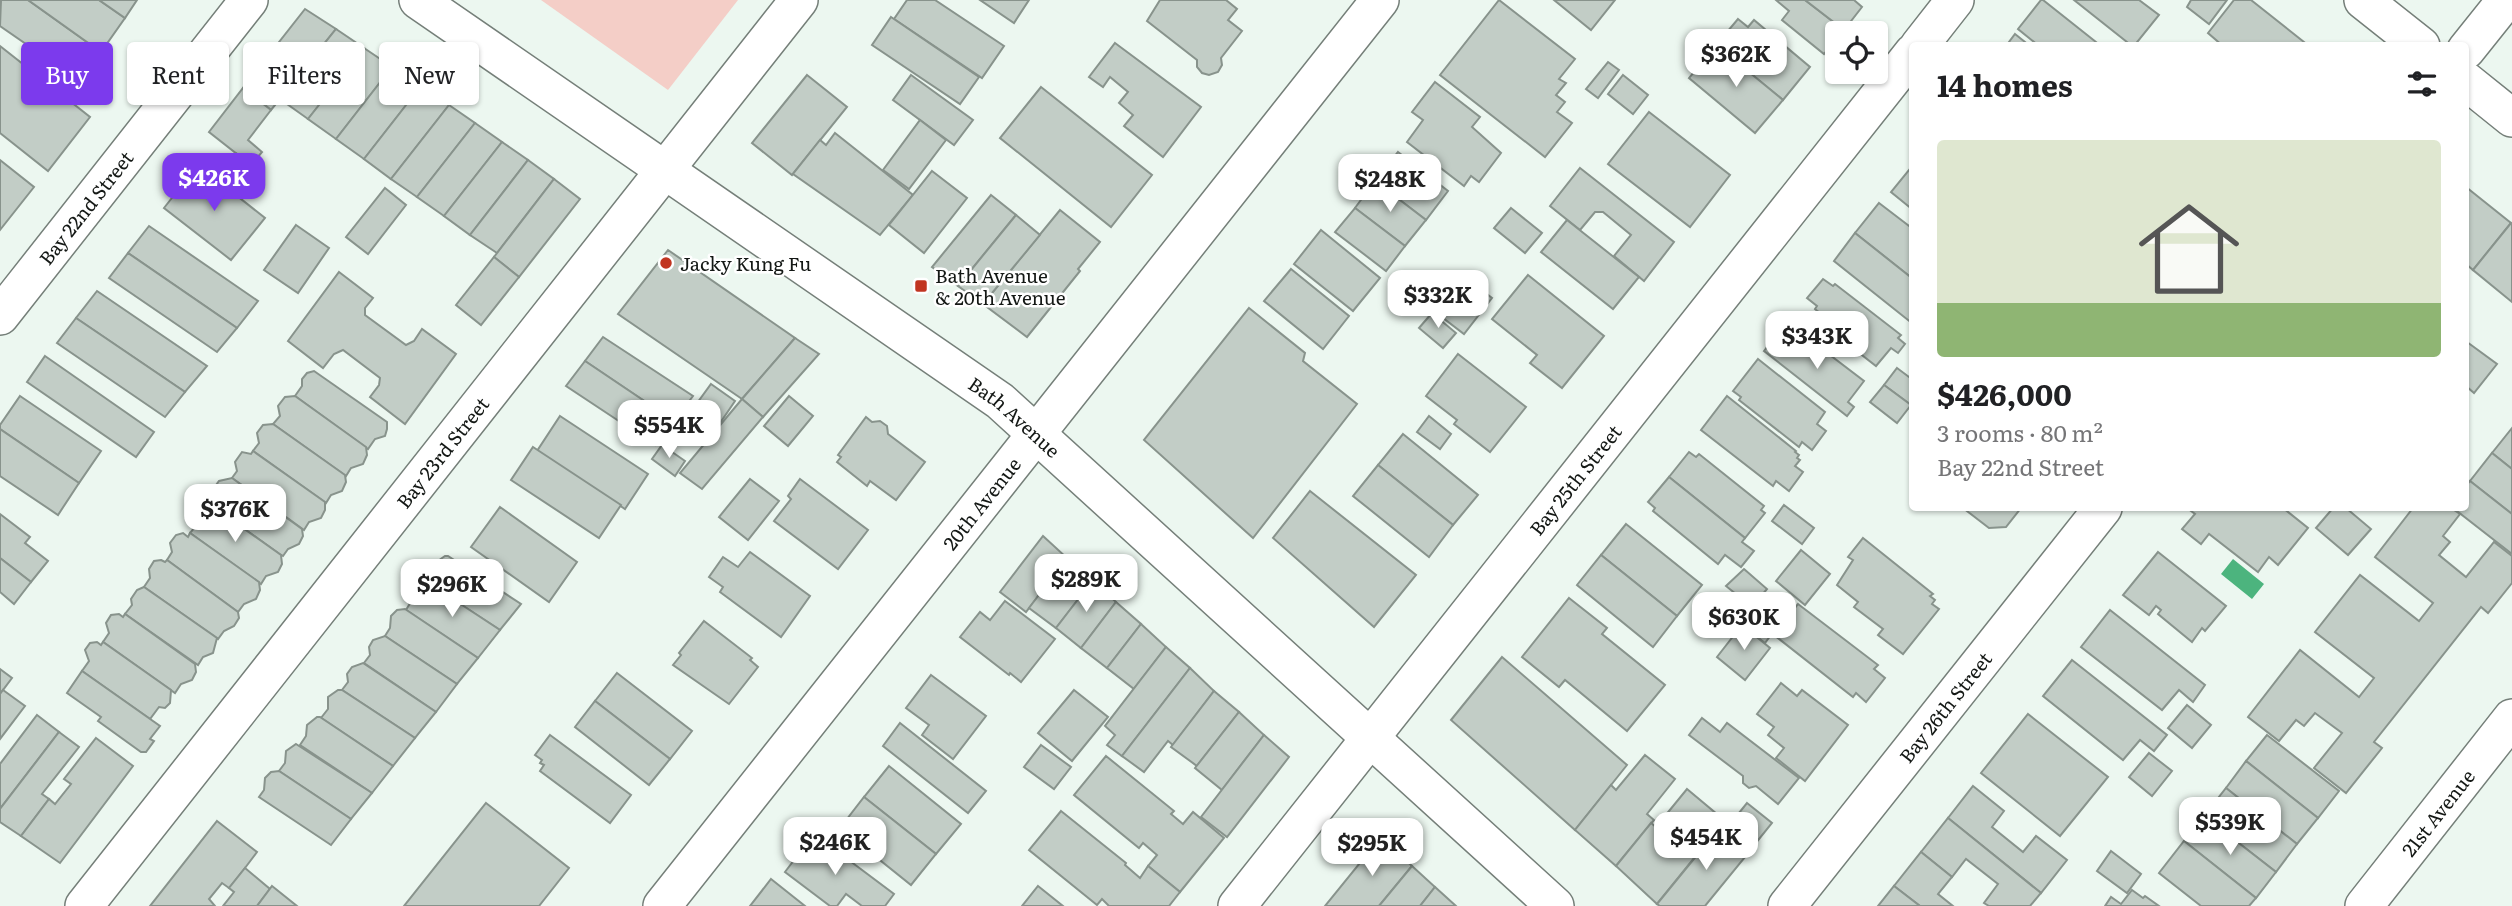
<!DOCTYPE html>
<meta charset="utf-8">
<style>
:root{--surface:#fff;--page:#f2f2f2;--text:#202124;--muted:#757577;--accent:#7c3aed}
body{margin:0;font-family:Literata,serif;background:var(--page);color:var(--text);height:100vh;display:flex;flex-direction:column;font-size:26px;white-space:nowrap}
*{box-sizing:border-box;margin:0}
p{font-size:23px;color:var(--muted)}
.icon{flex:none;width:38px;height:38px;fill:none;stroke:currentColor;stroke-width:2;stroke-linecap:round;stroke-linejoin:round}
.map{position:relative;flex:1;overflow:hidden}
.details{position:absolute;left:1909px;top:42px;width:560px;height:469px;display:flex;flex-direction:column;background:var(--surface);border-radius:7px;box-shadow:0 2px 5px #0004}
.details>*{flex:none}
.banner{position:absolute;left:21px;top:42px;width:665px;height:63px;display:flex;gap:14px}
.buttons{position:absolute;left:1825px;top:21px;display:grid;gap:14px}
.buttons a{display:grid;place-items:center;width:63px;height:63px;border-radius:7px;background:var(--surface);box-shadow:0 2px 5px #0004;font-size:35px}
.price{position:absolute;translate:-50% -60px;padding:0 16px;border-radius:14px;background:#fff;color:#222;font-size:23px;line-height:46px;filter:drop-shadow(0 2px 4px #0008)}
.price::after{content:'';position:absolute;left:50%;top:42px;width:21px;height:16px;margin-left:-10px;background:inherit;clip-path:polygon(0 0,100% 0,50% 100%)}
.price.current{background:var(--accent);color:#fff}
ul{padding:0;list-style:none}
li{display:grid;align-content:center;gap:14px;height:371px;padding:0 28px}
li span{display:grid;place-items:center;height:217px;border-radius:7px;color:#555}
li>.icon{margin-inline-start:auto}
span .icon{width:126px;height:126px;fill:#fffc;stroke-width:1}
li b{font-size:30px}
h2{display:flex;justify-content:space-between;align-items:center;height:84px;padding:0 28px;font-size:30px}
.tag{padding:0 24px;border-radius:7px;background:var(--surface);box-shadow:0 2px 5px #0004;font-size:24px;line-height:63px}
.tag.current{background:var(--accent);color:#fff}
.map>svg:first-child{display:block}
.green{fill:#f4cec7}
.water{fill:#4cb47e}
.building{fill:#c2cdc6;stroke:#88938c;stroke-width:2}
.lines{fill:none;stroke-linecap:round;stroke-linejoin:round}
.minor-casing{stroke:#757f79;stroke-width:40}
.minor{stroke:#fff;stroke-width:37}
.poi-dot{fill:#c13521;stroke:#fff;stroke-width:2.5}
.labels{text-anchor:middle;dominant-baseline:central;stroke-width:5;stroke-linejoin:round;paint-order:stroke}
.street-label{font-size:19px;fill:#141815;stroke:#fff}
.poi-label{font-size:19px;fill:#141815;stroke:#fff;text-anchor:start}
</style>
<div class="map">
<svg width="2512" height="906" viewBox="0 0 2512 906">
<rect width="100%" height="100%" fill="#ecf7f0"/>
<polygon class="green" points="541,0 738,0 668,90"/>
<polygon class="water" points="2233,559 2264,584 2252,599 2221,574"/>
<g class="building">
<polygon points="1,0 28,0 101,52 81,82 0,26"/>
<polygon points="28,0 99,0 125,18 101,52"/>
<polygon points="99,0 137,0 125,18"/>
<polygon points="907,0 935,0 1004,46 982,78 894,19"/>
<polygon points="980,0 1029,0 1014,23"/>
<polygon points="1160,0 1226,0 1237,9 1228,20 1242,31 1221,58 1222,65 1218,72 1209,75 1202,73 1197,67 1197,60 1147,21"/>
<polygon points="1499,0 1575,59 1559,79 1566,83 1556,95 1565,102 1557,112 1572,123 1545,157 1440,75"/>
<polygon points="1554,0 1615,0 1591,30"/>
<polygon points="1776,0 1805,0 1844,30 1838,33 1838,38 1824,54 1782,20 1789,11"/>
<polygon points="1805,0 1854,0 1862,7 1844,30"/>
<polygon points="2041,0 2043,0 2101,46 2039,46 2018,29"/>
<polygon points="2074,0 2139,0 2159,15 2134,46 2132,46"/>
<polygon points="2191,0 2227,0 2209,24 2187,7"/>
<polygon points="2234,0 2251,0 2309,46 2223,46 2208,33"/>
<polygon points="305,9 336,29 271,110 243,88"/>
<polygon points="891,17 979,77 960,104 872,45"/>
<polygon points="1738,19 1748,27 1754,20 1810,67 1783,100 1716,45"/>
<polygon points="336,29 364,48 308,119 280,99"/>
<polygon points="2015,34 2030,46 2006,46"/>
<polygon points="1115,43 1201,107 1163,157 1124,126 1133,115 1119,103 1128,92 1110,77 1103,87 1089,77"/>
<polygon points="1716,45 1783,100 1755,133 1689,78"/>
<polygon points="0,46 90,117 48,171 0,133"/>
<polygon points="364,48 392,67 336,139 308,119"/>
<polygon points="1608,62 1619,70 1598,98 1586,89"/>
<polygon points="392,67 421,86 364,159 336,139"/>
<polygon points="807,75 847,107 792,175 752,143"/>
<polygon points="911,75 973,120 954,145 893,100"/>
<polygon points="1623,75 1648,95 1633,114 1608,94"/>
<polygon points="1435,82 1480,117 1472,127 1501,153 1479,182 1471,176 1464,186 1407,142 1423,120 1412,112"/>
<polygon points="421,86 449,105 391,179 364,159"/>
<polygon points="1041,87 1152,175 1111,227 1000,138"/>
<polygon points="243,88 271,110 248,140 262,152 251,165 209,132"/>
<polygon points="449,105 475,123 417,197 391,179"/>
<polygon points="1649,112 1730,175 1690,227 1608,164"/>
<polygon points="920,120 946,140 909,189 883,170"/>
<polygon points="475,123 502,142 444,216 417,197"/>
<polygon points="835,133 913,195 880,235 793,174 820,140 826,145"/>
<polygon points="502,142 528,160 470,235 444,216"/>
<polygon points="1398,152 1448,191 1426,220 1375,181"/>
<polygon points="236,153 263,173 247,193 220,172"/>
<polygon points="0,160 34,187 0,230"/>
<polygon points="528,160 554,179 497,253 470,235"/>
<polygon points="198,165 265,218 231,260 164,208"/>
<polygon points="1913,165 1913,210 1891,192"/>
<polygon points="1580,168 1674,242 1644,281 1614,256 1631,235 1603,212 1595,212 1580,230 1550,206"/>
<polygon points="932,171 967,198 924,253 889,225"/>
<polygon points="554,179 580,199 519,277 494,257"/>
<polygon points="1375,181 1426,220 1405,246 1355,208"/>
<polygon points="2466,187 2511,223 2473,270 2466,264"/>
<polygon points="385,188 406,205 368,254 346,237"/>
<polygon points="991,195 1016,215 958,286 932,267"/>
<polygon points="1879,203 1913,229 1913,279 1855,233"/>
<polygon points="1355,208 1405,246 1386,271 1335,232"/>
<polygon points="1511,208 1542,233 1525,253 1494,228"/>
<polygon points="1060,210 1100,242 1078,269 1080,271 1027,337 983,304"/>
<polygon points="1016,215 1040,235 983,304 958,286"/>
<polygon points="1567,220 1639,277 1613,309 1541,252"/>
<polygon points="2511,223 2512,224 2512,302 2473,270"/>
<polygon points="296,225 329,248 298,293 264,270"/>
<polygon points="149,226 258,301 237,328 128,253"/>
<polygon points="1321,230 1380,278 1353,311 1294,264"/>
<polygon points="1855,233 1913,279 1913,324 1834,261"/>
<polygon points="668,250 795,338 742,399 618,314"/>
<polygon points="128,253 237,328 217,352 109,278"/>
<polygon points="494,257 519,277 481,325 456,305"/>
<polygon points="1291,269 1349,316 1323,349 1264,301"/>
<polygon points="339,272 373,298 365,308 365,315 406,345 414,341 422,329 456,354 405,424 370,397 379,385 380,378 343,350 334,354 323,368 288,341"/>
<polygon points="1462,275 1492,298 1464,334 1434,311"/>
<polygon points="1528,275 1604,336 1562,388 1530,363 1537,355 1492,319"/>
<polygon points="1823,279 1833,286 1835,284 1901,335 1898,338 1905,344 1898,353 1891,348 1876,366 1831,331 1836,326 1815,309 1817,306 1807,298"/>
<polygon points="97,291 207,366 185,392 76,318"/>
<polygon points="1249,308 1305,353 1303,361 1357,404 1253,538 1144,440"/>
<polygon points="1432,313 1456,333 1443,348 1419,328"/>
<polygon points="76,318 185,392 165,417 57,343"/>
<polygon points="1780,330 1813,353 1818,346 1864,381 1848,402 1854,407 1847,416 1764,351"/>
<polygon points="603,337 693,396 674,421 585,361"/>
<polygon points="795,338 819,354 763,417 742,399"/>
<polygon points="2467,342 2497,364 2474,393 2466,386"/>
<polygon points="1458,354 1526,407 1490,452 1454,424 1457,420 1426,396"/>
<polygon points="45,356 154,432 136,457 27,382"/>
<polygon points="1758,359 1825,412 1817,424 1826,431 1812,450 1802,442 1799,447 1739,400 1741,397 1733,391"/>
<polygon points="585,361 674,421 655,445 566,386"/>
<polygon points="1897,368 1913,380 1913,402 1911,405 1884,385"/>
<polygon points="314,371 387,422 387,429 385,436 375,439 368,449 295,396 302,386 302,379 307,373"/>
<polygon points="711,384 735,401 720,423 695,406"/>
<polygon points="1884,385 1911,405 1897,423 1870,402"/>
<polygon points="20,396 101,451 79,483 0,429 0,425"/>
<polygon points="295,396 366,447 367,455 363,464 351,468 346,476 273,424 280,416 278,406 285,397"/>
<polygon points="789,396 813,416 788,446 764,426"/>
<polygon points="1727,396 1796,451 1795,452 1799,455 1797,458 1800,460 1795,466 1803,472 1789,491 1776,481 1773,486 1701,430"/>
<polygon points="742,399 763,417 702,489 680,473"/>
<polygon points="560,416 648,474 625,509 537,451"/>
<polygon points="1429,416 1451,434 1440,449 1417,432"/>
<polygon points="866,417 872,422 880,421 887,426 888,434 925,462 896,500 870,481 867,486 837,462 841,457 838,455"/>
<polygon points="273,424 345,475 346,482 342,491 331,495 326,503 253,451 259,443 257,433 263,425"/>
<polygon points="2512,428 2512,469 2492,453"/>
<polygon points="0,429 79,483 58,515 0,476"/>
<polygon points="1403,434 1478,495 1453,525 1378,465"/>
<polygon points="662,445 685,461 675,476 652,459"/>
<polygon points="533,447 621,505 599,538 511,480"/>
<polygon points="253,451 325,502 325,510 321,518 309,522 304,530 232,478 237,471 235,462 242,452 251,454"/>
<polygon points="1689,452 1696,457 1699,454 1764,506 1761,510 1765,513 1745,538 1669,477"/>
<polygon points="2492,453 2512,469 2512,514 2470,481"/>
<polygon points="1378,465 1453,525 1429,557 1353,496"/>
<polygon points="1669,477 1745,538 1742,542 1754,551 1741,567 1725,555 1718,564 1653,511 1655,508 1648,502"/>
<polygon points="232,478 302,529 303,536 299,544 288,549 283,556 281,555 211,505 216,498 214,488 219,481"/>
<polygon points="750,479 779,501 748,540 719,517"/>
<polygon points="800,479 868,530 838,569 774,521 791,499 788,496"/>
<polygon points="2470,481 2512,514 2512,554 2453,508 2466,508 2466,486"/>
<polygon points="1310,491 1416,575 1374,627 1273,538"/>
<polygon points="1784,505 1814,528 1802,544 1772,521"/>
<polygon points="205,506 210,509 212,506 281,555 282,564 278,572 266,576 261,584 190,533 195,527 191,515 198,507"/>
<polygon points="500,507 577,562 549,602 471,547"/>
<polygon points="1963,508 2021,508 2006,527 1989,528"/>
<polygon points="2187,508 2283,508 2308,528 2278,565 2269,557 2258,572 2209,534 2201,544 2182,529 2195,514"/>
<polygon points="2333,508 2346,508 2371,529 2348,555 2316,528"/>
<polygon points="2413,508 2451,508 2460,514 2443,536 2450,542 2439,555 2466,577 2494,542 2512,556 2512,583 2488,613 2481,607 2374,742 2382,748 2346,793 2314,768 2342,733 2315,713 2304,726 2296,720 2279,741 2248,717 2300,650 2359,697 2374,678 2315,632 2360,575 2419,621 2433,603 2375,557"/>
<polygon points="0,514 30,537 25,543 48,561 31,582 0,558"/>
<polygon points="1626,524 1702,585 1677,616 1601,555"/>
<polygon points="183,533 188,537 190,533 259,582 260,590 256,599 244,604 238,612 167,560 172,552 170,543 176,535"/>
<polygon points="1043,536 1067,558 1026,612 1000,592"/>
<polygon points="1863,538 1933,594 1930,596 1935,600 1932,604 1939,609 1903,654 1878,635 1883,629 1854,607 1858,602 1837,585 1853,560 1848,557"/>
<polygon points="1801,550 1830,574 1805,605 1776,581"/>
<polygon points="750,552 810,596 781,637 720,592 723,587 709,577 723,557 738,567"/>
<polygon points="2158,552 2226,606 2205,631 2202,628 2192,642 2158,614 2161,610 2156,606 2149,615 2123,595"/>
<polygon points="1601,555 1677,616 1653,647 1577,585"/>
<polygon points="445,556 448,556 521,604 500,630 428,583 434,575 435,563"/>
<polygon points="0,558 31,582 14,604 0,592"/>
<polygon points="1067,558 1093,580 1056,628 1029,608"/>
<polygon points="161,560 165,562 167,560 238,612 239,618 234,626 224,631 218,639 144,587 150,578 149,569 154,561"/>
<polygon points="1744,569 1767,589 1752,607 1726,586"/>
<polygon points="1093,580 1116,602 1081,648 1056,628"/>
<polygon points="427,582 500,630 478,658 406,610 412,600 413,589 420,583"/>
<polygon points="144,587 217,638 213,653 203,657 198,665 125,614 132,605 131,599 137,590"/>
<polygon points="1569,598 1607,628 1602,634 1665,685 1627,731 1565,680 1559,687 1522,657"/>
<polygon points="1005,601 1055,639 1021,682 1010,673 1009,675 960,637 980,612 990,620"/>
<polygon points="1116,602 1141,624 1107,668 1081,648"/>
<polygon points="1798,604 1878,665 1874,669 1885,678 1866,702 1856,693 1853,697 1774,635"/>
<polygon points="405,609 478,658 457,684 385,636 390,628 391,616 397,610"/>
<polygon points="1754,610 1776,628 1765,643 1742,625"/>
<polygon points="2110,610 2205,685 2193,702 2179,690 2162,710 2081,647"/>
<polygon points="119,614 123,617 125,614 195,664 196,672 192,680 181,684 175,693 103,642 109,633 106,623 111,615"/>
<polygon points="704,621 752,658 750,660 758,667 729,704 673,665 681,655 679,653"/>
<polygon points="1141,624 1166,647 1134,689 1107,668"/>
<polygon points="1742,625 1770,648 1745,680 1717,657"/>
<polygon points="385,636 457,684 436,712 364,663 370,655 369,647 373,640"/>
<polygon points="97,642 101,645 103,642 171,690 170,703 165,708 159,707 150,719 82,671 89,661 85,650 90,643"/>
<polygon points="1166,647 1190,668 1122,756 1107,745 1115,735 1105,726"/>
<polygon points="1502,657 1627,765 1575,830 1451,720"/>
<polygon points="2072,660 2167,735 2154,751 2140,740 2123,760 2043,696"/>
<polygon points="363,663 436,712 415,738 342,690 348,682 347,674 352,667"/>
<polygon points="1190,668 1214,691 1173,745 1168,741 1144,772 1122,756"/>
<polygon points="0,669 12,678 0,694"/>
<polygon points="82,671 160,726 150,739 154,741 146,752 141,752 98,721 101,717 67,693"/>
<polygon points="617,673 692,731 670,759 595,701"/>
<polygon points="931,675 986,716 953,759 922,735 929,725 906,708"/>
<polygon points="1781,683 1797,696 1802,690 1848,725 1805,781 1776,758 1784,748 1768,735 1774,727 1757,714"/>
<polygon points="3,690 25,706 0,739 0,694"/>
<polygon points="338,690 342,690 415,738 393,766 321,718 328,709 328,697"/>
<polygon points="1074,690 1108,717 1072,761 1038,733"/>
<polygon points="1214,691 1239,712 1197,766 1171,747"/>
<polygon points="595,701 670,759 649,785 575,727"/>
<polygon points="2187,705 2211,725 2192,748 2168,728"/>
<polygon points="1239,712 1264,735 1222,790 1195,768"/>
<polygon points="2028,714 2108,777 2060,836 1981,773"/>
<polygon points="37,715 59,732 0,809 0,764"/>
<polygon points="317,717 320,717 393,766 372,793 300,745 306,736 307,725"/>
<polygon points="1702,718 1720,732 1727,723 1799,778 1778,804 1756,786 1749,788 1743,783 1743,776 1689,735"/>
<polygon points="900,723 986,791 968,813 883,746"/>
<polygon points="59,732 79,747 42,794 49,799 21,836 0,822 0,809"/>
<polygon points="550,735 631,795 610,823 540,771 544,765 540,763 542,760 535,755"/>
<polygon points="1264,735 1289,757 1227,837 1201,817"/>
<polygon points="2267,735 2339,791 2318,818 2246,761"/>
<polygon points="96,738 133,766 60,863 21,836 49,799 55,804 71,784 64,779"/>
<polygon points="296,744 372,793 351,819 279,771 285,763 286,751"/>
<polygon points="1041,745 1071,767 1054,789 1024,767"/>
<polygon points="2149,753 2172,771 2152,796 2129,777"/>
<polygon points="1645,755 1675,779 1647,814 1654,820 1616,866 1575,830 1611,785 1616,790"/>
<polygon points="1106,756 1174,811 1171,814 1183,824 1193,812 1224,838 1180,892 1148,866 1157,855 1143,843 1139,848 1074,795"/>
<polygon points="2246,761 2318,818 2297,844 2226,788"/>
<polygon points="889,766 961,824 936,854 864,797"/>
<polygon points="279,771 351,819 331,845 259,797 264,790 265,778 271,772"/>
<polygon points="1973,786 2004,811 1992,827 2023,852 2036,836 2067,860 2041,893 1948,818"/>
<polygon points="2226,788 2297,844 2276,872 2204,816"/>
<polygon points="1687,789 1718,815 1688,851 1695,857 1657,904 1616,866 1651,823 1656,827"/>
<polygon points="864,797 936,854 911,885 840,828"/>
<polygon points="486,803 569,868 539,906 404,906"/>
<polygon points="1747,803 1772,823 1751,849 1726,829"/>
<polygon points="1061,811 1126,863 1125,865 1140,878 1148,866 1180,892 1169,906 1109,906 1102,899 1097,905 1029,850"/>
<polygon points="2204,816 2276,872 2256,898 2184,841"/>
<polygon points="1948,818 2041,893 2030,906 1989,906 1984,903 1998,884 1966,859 1952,877 1921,852"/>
<polygon points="217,821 257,852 245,868 229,888 222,883 209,899 215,906 150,906"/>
<polygon points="1720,827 1750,851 1705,906 1660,906 1657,904"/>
<polygon points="814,834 894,894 885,906 862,906 846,894 837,906 830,906 785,872"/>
<polygon points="1381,837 1412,866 1379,906 1325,906"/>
<polygon points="2184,841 2256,898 2249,906 2201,906 2159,873"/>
<polygon points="2111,851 2141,874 2127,893 2097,871"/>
<polygon points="1921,852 1952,877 1938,894 1953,906 1920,906 1894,886"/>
<polygon points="1412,866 1435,887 1420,906 1379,906"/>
<polygon points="245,868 270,889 257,906 223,906 234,892 229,888"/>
<polygon points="771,879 805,906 750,906"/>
<polygon points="272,886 297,906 257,906"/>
<polygon points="1038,886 1063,906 1022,906"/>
<polygon points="1894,886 1920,906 1878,906"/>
<polygon points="1435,887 1456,906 1420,906"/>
<polygon points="2132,890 2143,898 2145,896 2159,906 2105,906 2111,897 2121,904"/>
</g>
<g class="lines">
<g class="minor-casing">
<g id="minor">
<path id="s1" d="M418,0L1000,401L1555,906"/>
<polyline points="2363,0 2421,46"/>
<polyline points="1919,46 1955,0"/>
<polyline points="2466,50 2506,0"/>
<polyline points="2466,81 2512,118"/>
<path id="s2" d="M0,316L249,0"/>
<path id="s3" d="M84,906L799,0"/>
<path id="s4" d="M662,906L1380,0"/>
<path id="s5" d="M1237,906L1913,53"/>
<path id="s6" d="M1787,906L2103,508"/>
<path id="s7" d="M2364,906L2512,718"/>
</g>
</g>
<use href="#minor" class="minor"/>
</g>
<g class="poi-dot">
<circle cx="666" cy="263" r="7"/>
<rect x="914" y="279" width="14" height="14" rx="3.5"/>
</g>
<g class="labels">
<g class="street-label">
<text stroke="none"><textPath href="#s2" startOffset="138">Bay 22nd Street</textPath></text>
<text stroke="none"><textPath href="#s1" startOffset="728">Bath Avenue</textPath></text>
<text stroke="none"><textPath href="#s3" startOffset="578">Bay 23rd Street</textPath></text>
<text stroke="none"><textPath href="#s5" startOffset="544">Bay 25th Street</textPath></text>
<text stroke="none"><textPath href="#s4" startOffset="514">20th Avenue</textPath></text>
<text stroke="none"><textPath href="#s6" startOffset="254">Bay 26th Street</textPath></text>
<text stroke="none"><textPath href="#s7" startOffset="119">21st Avenue</textPath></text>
</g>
<g class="poi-label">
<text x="680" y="263">Jacky Kung Fu</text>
<text x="935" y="275">Bath Avenue<tspan x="935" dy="22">&amp; 20th Avenue</tspan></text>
</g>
</g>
</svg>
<div class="buttons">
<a><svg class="icon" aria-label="locate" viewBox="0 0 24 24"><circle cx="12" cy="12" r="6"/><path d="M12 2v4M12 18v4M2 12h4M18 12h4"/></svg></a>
</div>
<b class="price" style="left:1736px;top:89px">$362K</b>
<b class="price current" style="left:214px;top:213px">$426K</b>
<b class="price" style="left:1390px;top:214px">$248K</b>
<b class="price" style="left:1438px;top:330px">$332K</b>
<b class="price" style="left:1817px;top:371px">$343K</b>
<b class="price" style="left:669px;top:460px">$554K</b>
<b class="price" style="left:235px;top:544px">$376K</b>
<b class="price" style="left:1086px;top:614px">$289K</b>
<b class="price" style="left:452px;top:619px">$296K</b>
<b class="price" style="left:1744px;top:652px">$630K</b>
<b class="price" style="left:2230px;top:857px">$539K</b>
<b class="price" style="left:1706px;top:872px">$454K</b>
<b class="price" style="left:835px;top:877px">$246K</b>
<b class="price" style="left:1372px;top:878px">$295K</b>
<div class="banner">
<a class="tag current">Buy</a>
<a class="tag">Rent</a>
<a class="tag">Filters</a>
<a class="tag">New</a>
</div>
<section class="details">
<h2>14 homes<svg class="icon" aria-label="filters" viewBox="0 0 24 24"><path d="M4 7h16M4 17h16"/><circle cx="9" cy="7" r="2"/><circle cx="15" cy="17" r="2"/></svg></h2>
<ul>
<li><span style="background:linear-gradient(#dfe7d0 75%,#8fb573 0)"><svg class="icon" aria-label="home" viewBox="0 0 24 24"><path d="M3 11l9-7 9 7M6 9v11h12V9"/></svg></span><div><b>$426,000</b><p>3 rooms · 80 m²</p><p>Bay 22nd Street</p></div></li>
</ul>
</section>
</div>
